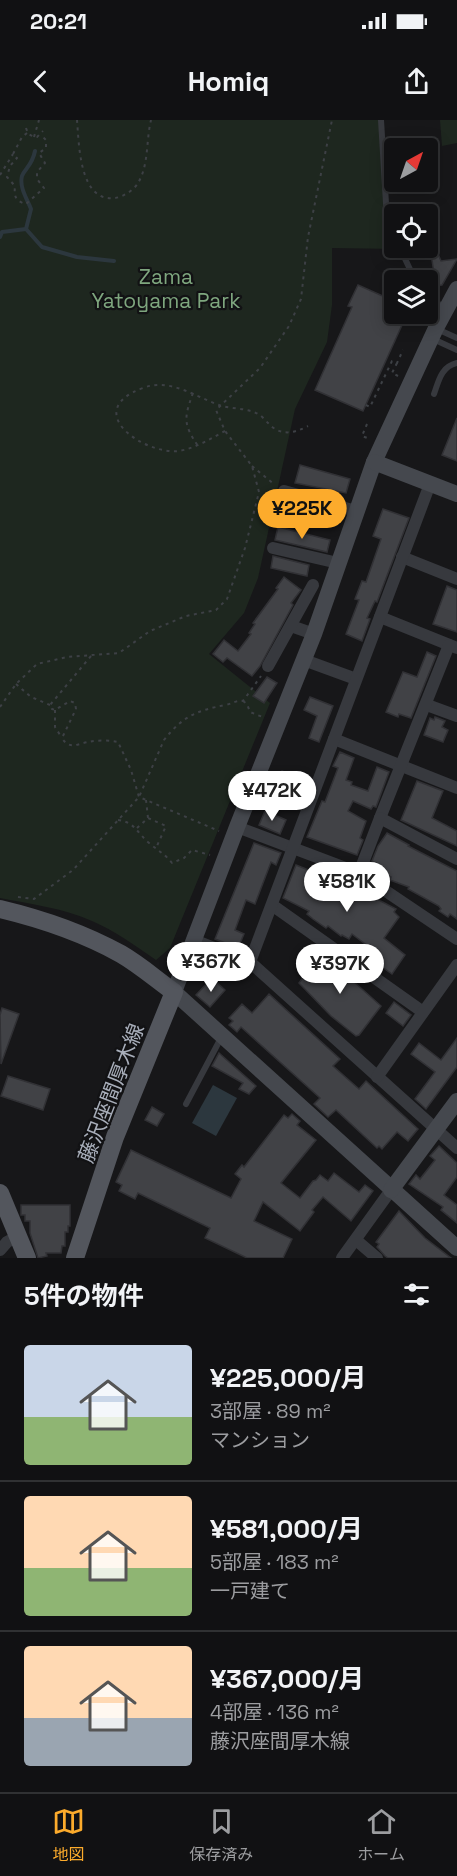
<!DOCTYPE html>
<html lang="ja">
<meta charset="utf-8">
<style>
:root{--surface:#111113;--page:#1e1f21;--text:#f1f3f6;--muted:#9c9da0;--line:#303133;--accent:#fcab2c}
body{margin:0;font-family:"Space Grotesk","Noto Sans JP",sans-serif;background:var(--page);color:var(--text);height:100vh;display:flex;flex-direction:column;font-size:22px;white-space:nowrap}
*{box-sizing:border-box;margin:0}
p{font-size:20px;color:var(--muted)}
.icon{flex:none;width:33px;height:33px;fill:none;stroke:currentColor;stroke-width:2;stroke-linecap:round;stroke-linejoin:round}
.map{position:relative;height:1138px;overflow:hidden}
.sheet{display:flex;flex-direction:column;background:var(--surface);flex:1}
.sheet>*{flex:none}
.needle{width:39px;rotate:40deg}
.fabs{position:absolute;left:384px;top:18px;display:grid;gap:12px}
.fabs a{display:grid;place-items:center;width:54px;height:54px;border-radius:6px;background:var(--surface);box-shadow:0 3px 15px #0003,0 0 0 2px var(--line);font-size:30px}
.price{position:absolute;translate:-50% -51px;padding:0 14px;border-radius:21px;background:#fff;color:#222;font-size:20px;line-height:39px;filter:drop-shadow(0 2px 3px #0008)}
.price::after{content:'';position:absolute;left:50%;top:36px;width:18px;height:14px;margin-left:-9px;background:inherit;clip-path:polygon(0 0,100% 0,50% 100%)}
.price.selected{background:var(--accent);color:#111}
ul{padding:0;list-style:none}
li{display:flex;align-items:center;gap:18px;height:150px;padding:0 24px}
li+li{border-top:2px solid var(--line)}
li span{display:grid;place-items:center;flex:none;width:168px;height:120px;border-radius:6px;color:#555}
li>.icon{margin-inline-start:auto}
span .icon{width:72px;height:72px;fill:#fffc;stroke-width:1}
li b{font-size:26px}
h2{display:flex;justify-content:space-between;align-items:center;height:72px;padding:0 24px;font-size:26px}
.status{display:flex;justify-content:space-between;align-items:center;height:42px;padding:0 30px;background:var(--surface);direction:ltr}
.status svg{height:16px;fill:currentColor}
header{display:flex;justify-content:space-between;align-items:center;height:78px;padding:0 24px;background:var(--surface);font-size:27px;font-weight:700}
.dock{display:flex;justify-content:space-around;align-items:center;height:84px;border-top:2px solid var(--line);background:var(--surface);font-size:16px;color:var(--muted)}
.dock a{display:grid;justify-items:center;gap:3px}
.dock .selected{color:var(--accent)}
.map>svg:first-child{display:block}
.green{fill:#1e271f}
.water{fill:#2c373e}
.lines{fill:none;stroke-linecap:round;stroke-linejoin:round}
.stream{stroke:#2c373e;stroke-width:4}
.building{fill:#414246;stroke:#313135;stroke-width:1.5}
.path{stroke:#3d4045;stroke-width:2;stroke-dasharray:3 4.5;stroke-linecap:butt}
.lane{stroke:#37393e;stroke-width:6}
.street{stroke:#37393e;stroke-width:12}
.secondary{stroke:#45484e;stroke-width:16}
.primary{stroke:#53565d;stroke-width:18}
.labels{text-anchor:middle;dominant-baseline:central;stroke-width:4.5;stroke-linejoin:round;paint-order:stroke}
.park-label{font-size:21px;fill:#7ea67e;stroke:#121214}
.street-label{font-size:21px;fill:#a8aeba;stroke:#121214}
</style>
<div class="status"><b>20:21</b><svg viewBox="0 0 49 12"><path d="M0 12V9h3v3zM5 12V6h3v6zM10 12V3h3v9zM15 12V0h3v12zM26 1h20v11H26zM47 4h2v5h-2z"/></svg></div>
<header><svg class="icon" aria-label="back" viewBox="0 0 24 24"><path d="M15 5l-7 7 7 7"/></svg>Homiq<svg class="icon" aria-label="share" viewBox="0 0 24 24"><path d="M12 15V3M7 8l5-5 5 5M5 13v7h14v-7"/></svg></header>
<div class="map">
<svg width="457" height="1138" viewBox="0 0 457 1138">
<rect width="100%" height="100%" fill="#171719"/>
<g class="green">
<path d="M0,0H379L386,101L394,120V128L399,129L332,128V185L327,222L295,289L258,458L244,493L209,534L270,583L170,828L156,840C136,826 115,811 92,801C63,788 30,784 0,778Z"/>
<polygon points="440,0 457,0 457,23 442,26"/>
</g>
<polygon class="water" points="213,965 237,978 216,1016 192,1003"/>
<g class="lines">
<g class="stream">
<polyline points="26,109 42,127 77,137 114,141"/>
<path d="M0,117L2,112L26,109L31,89C27,79 19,67 22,56C25,48 32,46 35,31"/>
</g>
</g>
<g class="building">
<polygon points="432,120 441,141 457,139 442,165 436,166 429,121"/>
<polygon points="358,165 394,181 394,194 407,194 363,291 315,270 352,187 348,186"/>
<polygon points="457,298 457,341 442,335"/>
<polygon points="300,345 350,359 346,373 295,363"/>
<polygon points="383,389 409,398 377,482 375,481 367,498 370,499 362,521 346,514 359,480 355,479 362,461 366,462 381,419 373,416"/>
<polygon points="278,407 330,420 327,432 275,420"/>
<polygon points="273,436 309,445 307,456 271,448"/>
<polygon points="284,457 301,470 291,483 293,485 260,546 252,556 227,538 223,542 213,534 224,520 238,531 251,514 249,513 255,504 253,503 278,469 276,468"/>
<polygon points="447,466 457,470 457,512 433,504"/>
<polygon points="427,532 436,536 411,598 399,594 398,597 386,592 403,552 417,557"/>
<polygon points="267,557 277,563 264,583 253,576"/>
<polygon points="310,577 333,586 319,622 309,618 317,596 304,590"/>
<polygon points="435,597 445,601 442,607 448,610 443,622 424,615 430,598 434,600"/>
<polygon points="340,632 354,638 346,660 352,662 351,665 368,671 377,647 389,652 376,687 373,686 371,689 353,681 348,691 366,701 360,718 363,720 357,735 307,717 322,681 325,682 338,648 333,646"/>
<polygon points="282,651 303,660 299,672 277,664"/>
<polygon points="417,661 443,671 432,698 457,711 457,726 401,700"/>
<polygon points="265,691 286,700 280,714 259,705"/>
<polygon points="387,713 409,725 408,726 457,751 457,799 450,794 448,797 439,791 441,789 439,786 408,769 409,767 390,760 391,757 374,751 376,743 372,741 378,726"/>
<polygon points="254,723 281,733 276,745 271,742 255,784 246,780 235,810 244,814 238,828 215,819"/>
<polygon points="296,745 341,763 344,758 370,772 369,775 396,789 394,792 399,797 384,818 405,835 392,854 364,834 369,827 352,814 349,819 342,815 341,816 328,806 326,808 313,799 307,794 309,791 283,778"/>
<polygon points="209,835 237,846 233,857 205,847"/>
<polygon points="319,836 324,839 327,836 356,857 353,861 381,886 359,915 356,916 331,896 299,863"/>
<polygon points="212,858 225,870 210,887 196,875"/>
<polygon points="269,874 340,939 333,946 359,969 366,961 418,1009 408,1021 397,1012 382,1029 379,1026 377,1028 336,990 328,997 314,984 320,978 241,907 237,912 229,905 233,901 229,898 242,884 252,893"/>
<polygon points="394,882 411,895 403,906 386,893"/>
<polygon points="2,888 19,894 1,944 0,895"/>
<polygon points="457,918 457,947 426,989 415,979 435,952 411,934 419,923 441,940"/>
<polygon points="219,933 256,966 249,974 239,969 243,963 212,946"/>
<polygon points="8,956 50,969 43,990 1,976"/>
<polygon points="152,987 164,994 157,1006 145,1000"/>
<polygon points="292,994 300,1001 297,1005 316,1020 281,1063 300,1078 313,1061 316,1060 320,1055 328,1061 334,1053 359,1072 365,1065 373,1071 351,1101 323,1077 312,1090 314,1092 300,1111 263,1082 254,1101 292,1119 283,1138 247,1138 205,1118 210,1108 138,1073 135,1079 119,1071 122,1065 116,1062 131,1030 231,1078 241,1059 235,1054 242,1045 244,1047 284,995 288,998"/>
<polygon points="439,1026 457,1043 457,1057 444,1075 457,1085 457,1103 441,1090 443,1087 409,1064 416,1055 420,1059 435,1040 430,1036"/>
<polygon points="21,1085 70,1085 70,1106 68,1106 68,1112 65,1112 65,1126 62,1126 61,1133 46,1133 47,1136 38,1138 30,1113 30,1101 25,1101 25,1095 21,1095"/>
<polygon points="399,1091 425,1118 451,1138 388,1138 385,1136 377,1127 379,1124 376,1122"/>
</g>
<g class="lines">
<g class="path">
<path d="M77,0C79,23 79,83 115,78C123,77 134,70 138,63C149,45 146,20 151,0"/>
<path d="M26,8C28,14 30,16 37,17L43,11"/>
<path d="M27,13L22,17L13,34L17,38L10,46L7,57L15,66C14,76 15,81 26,84L44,68L37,59V52L45,43L39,33L46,28V20L41,15"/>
<polyline points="34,17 39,0"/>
<polyline points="0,55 13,34"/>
<polyline points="397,243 392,253 398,256"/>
<path d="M193,273C184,298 183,304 198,326"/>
<polyline points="366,285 370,287 392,241 397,243 403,230"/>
<polyline points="367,304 362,316 370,319"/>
<path d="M225,311C210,319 196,328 179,331C144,335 80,291 143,268C170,257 197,278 222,286C233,289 247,288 258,294C261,295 265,300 268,303C280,316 293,314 308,306"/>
<polyline points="252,346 275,365"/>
<path d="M91,536L50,585L52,589L55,590L70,581L75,583L76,589L62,618C69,630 77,624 88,622C97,620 109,620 118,622L131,650L139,677L219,711"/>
<polyline points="16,564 31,577 50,585"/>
<polyline points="243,581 247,584 250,592 265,598"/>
<polyline points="0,587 16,564 37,544 67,537 119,533 150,511 186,496 216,490 227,479 245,428 259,372 252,346 225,311 216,290 260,248 289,206 301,179 308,117 332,0"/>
<polyline points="55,590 55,607 62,618"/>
<polyline points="146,680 148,698"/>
<path d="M118,700C135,702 137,713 149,723C157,730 165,734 172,743L184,738L192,730L210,735"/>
<polyline points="137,708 148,698 166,706 156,728"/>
<path d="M18,777L34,779L73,750L139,677L164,620C183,596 196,591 225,585C232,584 236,580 243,581L261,556"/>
</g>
<g class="lane">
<polyline points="381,0 387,100 394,116"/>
<polyline points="400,128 415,160"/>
<polyline points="428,176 444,188"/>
<polyline points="437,209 457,218"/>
<polyline points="433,219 457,230"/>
<path d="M434,274C439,260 441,247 457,243"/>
<polyline points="186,984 222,916"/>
</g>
<g class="street">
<polyline points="284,371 356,391"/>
<polyline points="273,428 338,443"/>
<polyline points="402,437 457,459"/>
<polyline points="380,497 457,528"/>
<polyline points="291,506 314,514"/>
<polyline points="304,540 356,559"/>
<polyline points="268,546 313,465"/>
<polyline points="427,585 457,596"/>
<polyline points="334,619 457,668"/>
<polyline points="380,698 449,525"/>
<polyline points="237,707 359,753 457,819"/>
<polyline points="359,753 380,698 457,739"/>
<polyline points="272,785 423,892"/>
<polyline points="194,820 250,842 457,1028"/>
<polyline points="250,842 430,364"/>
<polyline points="377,957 457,845"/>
<polyline points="356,1120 377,1138"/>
<polyline points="0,1130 7,1122 18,1116"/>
<polyline points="342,1138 391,1070"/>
</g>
<g class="secondary">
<polyline points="457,169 436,208 374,342 314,514 237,707 174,872 457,1128"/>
<polyline points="374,342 457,374"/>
<polyline points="391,1070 457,981"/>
</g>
<g class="primary">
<path d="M0,789C42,799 83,813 121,834C140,845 157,860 174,872L115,1017L75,1138"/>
<polyline points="0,1073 27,1138"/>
</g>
</g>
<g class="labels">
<g class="park-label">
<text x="166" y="156">Zama<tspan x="166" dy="24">Yatoyama Park</tspan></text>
</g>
<g class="street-label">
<text transform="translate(111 973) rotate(-69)">藤沢座間厚木線</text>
</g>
</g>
</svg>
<div class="fabs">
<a><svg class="needle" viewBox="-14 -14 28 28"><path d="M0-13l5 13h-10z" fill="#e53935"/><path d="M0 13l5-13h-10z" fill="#9c9da0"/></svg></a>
<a><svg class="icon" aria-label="locate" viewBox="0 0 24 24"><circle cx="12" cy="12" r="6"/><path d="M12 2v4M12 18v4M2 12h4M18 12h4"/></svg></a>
<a><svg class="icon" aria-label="layers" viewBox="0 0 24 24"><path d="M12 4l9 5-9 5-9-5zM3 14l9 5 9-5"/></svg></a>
</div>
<b class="price selected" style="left:302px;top:420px">¥225K</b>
<b class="price" style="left:272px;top:702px">¥472K</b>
<b class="price" style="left:347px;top:793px">¥581K</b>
<b class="price" style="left:211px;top:873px">¥367K</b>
<b class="price" style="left:340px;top:875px">¥397K</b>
</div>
<section class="sheet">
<h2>5件の物件<svg class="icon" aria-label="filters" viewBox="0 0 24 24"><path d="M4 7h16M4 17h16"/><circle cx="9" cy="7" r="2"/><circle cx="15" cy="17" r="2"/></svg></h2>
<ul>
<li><span style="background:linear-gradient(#c9d6e8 60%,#8fb573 0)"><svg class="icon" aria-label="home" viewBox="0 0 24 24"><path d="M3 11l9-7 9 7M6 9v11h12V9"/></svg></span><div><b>¥225,000/月</b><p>3部屋 · 89 m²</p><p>マンション</p></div></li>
<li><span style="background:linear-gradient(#ffd9b3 60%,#8fb573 0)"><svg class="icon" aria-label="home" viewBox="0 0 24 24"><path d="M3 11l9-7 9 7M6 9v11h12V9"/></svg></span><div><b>¥581,000/月</b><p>5部屋 · 183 m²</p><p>一戸建て</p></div></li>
<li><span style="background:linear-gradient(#ffd9b3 60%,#9aa5b1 0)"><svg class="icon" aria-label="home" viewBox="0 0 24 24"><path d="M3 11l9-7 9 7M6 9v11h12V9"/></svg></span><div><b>¥367,000/月</b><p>4部屋 · 136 m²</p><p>藤沢座間厚木線</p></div></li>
</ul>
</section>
<nav class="dock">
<a class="selected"><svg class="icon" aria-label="map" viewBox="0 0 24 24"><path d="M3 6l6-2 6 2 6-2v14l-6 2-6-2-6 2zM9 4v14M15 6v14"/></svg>地図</a>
<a><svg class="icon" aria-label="saved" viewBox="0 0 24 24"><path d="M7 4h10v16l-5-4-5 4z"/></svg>保存済み</a>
<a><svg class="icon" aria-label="home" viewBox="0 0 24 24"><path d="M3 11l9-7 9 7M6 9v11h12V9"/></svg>ホーム</a>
</nav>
